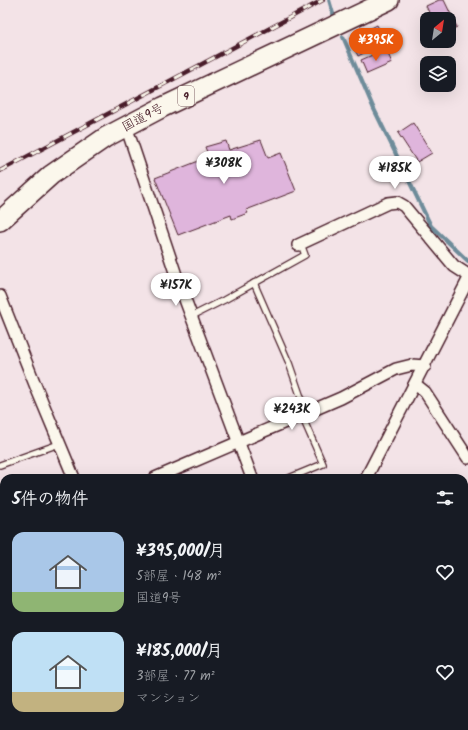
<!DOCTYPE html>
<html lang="ja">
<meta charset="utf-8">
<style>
:root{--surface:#171b24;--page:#242831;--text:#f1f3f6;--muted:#9ea1a6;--accent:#ea580c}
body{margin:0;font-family:Kalam,"Klee One",sans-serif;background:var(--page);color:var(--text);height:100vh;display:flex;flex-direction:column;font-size:15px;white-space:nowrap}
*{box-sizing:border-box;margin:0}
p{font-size:13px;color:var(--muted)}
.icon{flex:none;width:22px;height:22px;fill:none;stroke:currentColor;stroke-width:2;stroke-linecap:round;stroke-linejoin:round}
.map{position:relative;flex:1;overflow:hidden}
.side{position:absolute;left:0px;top:474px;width:468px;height:256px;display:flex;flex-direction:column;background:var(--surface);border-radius:12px 12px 0 0;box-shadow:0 4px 16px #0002}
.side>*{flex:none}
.needle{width:26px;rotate:30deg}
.controls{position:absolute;left:420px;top:12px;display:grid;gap:8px}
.controls a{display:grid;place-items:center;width:36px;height:36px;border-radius:8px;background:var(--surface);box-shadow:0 4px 16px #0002;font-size:20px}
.price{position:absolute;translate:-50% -34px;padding:0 9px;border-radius:14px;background:#fff;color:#222;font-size:13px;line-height:26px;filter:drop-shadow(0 1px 2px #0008)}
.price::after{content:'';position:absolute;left:50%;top:24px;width:12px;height:9px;margin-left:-6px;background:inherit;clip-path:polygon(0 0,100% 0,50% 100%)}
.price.current{background:var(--accent);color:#fff}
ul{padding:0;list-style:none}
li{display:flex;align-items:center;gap:12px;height:100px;padding:0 12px}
li span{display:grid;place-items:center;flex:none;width:112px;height:80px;border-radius:12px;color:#555}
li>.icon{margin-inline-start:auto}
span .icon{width:48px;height:48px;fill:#fffc;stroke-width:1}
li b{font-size:17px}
h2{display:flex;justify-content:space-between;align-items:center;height:48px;padding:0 12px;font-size:17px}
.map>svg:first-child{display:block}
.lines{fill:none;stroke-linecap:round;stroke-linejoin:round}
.stream{stroke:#6e8c9a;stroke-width:4}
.building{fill:#dfb5dc;stroke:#4a1f2b}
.service-casing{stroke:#4a1f2b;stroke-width:8}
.minor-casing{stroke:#4a1f2b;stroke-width:14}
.trunk-casing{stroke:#4a1f2b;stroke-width:22}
.service{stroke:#fbf7ec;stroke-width:5.5}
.minor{stroke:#fbf7ec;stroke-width:11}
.trunk{stroke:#fbf7ec;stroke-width:19}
.rail-casing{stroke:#4a1f2b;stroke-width:4.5}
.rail{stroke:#fbf7ec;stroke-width:3;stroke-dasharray:9;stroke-linecap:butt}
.labels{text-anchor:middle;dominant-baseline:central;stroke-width:3.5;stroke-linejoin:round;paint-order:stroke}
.shield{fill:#fbf7ec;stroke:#7f6065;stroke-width:1}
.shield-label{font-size:12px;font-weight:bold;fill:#4a1f2b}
.street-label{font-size:13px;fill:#4a1f2b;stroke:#fbf7ec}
</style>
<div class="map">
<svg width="468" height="730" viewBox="0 0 468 730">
<rect width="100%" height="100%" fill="#f3e3e7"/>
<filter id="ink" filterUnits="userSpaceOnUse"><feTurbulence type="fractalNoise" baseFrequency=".025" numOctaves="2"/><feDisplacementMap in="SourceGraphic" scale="8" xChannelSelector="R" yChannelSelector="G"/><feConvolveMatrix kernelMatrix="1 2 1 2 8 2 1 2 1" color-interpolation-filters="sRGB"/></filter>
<g filter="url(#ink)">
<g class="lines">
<g class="stream">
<polyline points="329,0 334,17"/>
<polyline points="343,37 373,107 431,226 468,261"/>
</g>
</g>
<g class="building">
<polygon points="439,0 444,0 457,27 449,31 449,19 432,19 426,6"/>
<polygon points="377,25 386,42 358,56 350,39"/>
<polygon points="427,28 427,38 423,30"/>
<polygon points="386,49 392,63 367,74 361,60"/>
<polygon points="413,123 432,153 417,162 398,133"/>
<polygon points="261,140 268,158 281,153 296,191 246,210 248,213 232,219 231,215 178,235 155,178 209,157 205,147 226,141 229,150"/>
</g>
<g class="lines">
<g class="service-casing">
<g id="service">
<polyline points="254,283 289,363 306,412"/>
<polyline points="192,316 224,300 305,255 301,244"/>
<polyline points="0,465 59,444"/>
<polyline points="289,478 323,464 301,414"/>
<polyline points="0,597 4,596"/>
<polyline points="0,648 4,646"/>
<polyline points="119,726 120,730"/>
</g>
</g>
<g class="minor-casing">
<g id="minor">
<polyline points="126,126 177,278 252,478"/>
<polyline points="298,245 388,203 397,202 404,206 454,266 468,275"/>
<polyline points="0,296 36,387 74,478"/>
<polyline points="415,384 425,392 468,458"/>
<polyline points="155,478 341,398 396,369 412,365 425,366"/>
<polyline points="366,478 468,280"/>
<polyline points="464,531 468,529"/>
<polyline points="0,539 4,538"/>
<polyline points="0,709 4,706"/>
<polyline points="181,726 183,730"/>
<polyline points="338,726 341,730"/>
</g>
</g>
<g class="trunk-casing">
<polyline id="trunk" points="0,221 51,175 106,137 163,107 389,0"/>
</g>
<use href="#service" class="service"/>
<use href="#minor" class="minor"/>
<use href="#trunk" class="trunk"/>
<g class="rail-casing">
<polyline id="rail" points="0,171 323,0"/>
</g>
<use href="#rail" class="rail"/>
</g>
</g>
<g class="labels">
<rect class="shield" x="178" y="86" width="16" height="20" rx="3"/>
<g class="shield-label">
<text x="186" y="96">9</text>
</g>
<g class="street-label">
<text transform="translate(143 118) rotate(-28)">国道9号</text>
</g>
</g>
</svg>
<div class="controls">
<a><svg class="needle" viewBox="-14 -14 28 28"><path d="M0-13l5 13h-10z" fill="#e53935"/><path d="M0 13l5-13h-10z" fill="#9ea1a6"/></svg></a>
<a><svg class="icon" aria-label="layers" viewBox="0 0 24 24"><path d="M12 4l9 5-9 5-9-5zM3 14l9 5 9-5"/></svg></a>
</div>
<b class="price current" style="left:376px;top:62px">¥395K</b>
<b class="price" style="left:224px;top:185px">¥308K</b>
<b class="price" style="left:395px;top:190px">¥185K</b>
<b class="price" style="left:176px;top:307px">¥157K</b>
<b class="price" style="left:292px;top:431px">¥243K</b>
<section class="side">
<h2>5件の物件<svg class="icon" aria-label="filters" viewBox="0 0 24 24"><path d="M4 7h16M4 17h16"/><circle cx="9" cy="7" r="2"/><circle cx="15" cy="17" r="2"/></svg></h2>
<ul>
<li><span style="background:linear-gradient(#a9c7e8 75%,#8fb573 0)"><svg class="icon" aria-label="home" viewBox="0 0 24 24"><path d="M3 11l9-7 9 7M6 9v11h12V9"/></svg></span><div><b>¥395,000/月</b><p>5部屋 · 148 m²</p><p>国道9号</p></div><svg class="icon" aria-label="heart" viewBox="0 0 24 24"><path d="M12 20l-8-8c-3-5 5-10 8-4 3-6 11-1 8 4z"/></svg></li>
<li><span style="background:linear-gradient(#bfe0f5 75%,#c2b280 0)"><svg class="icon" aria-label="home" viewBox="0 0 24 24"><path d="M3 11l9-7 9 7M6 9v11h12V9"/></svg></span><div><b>¥185,000/月</b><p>3部屋 · 77 m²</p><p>マンション</p></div><svg class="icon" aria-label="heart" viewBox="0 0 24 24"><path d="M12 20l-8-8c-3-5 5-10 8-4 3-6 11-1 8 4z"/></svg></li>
</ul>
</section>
</div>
